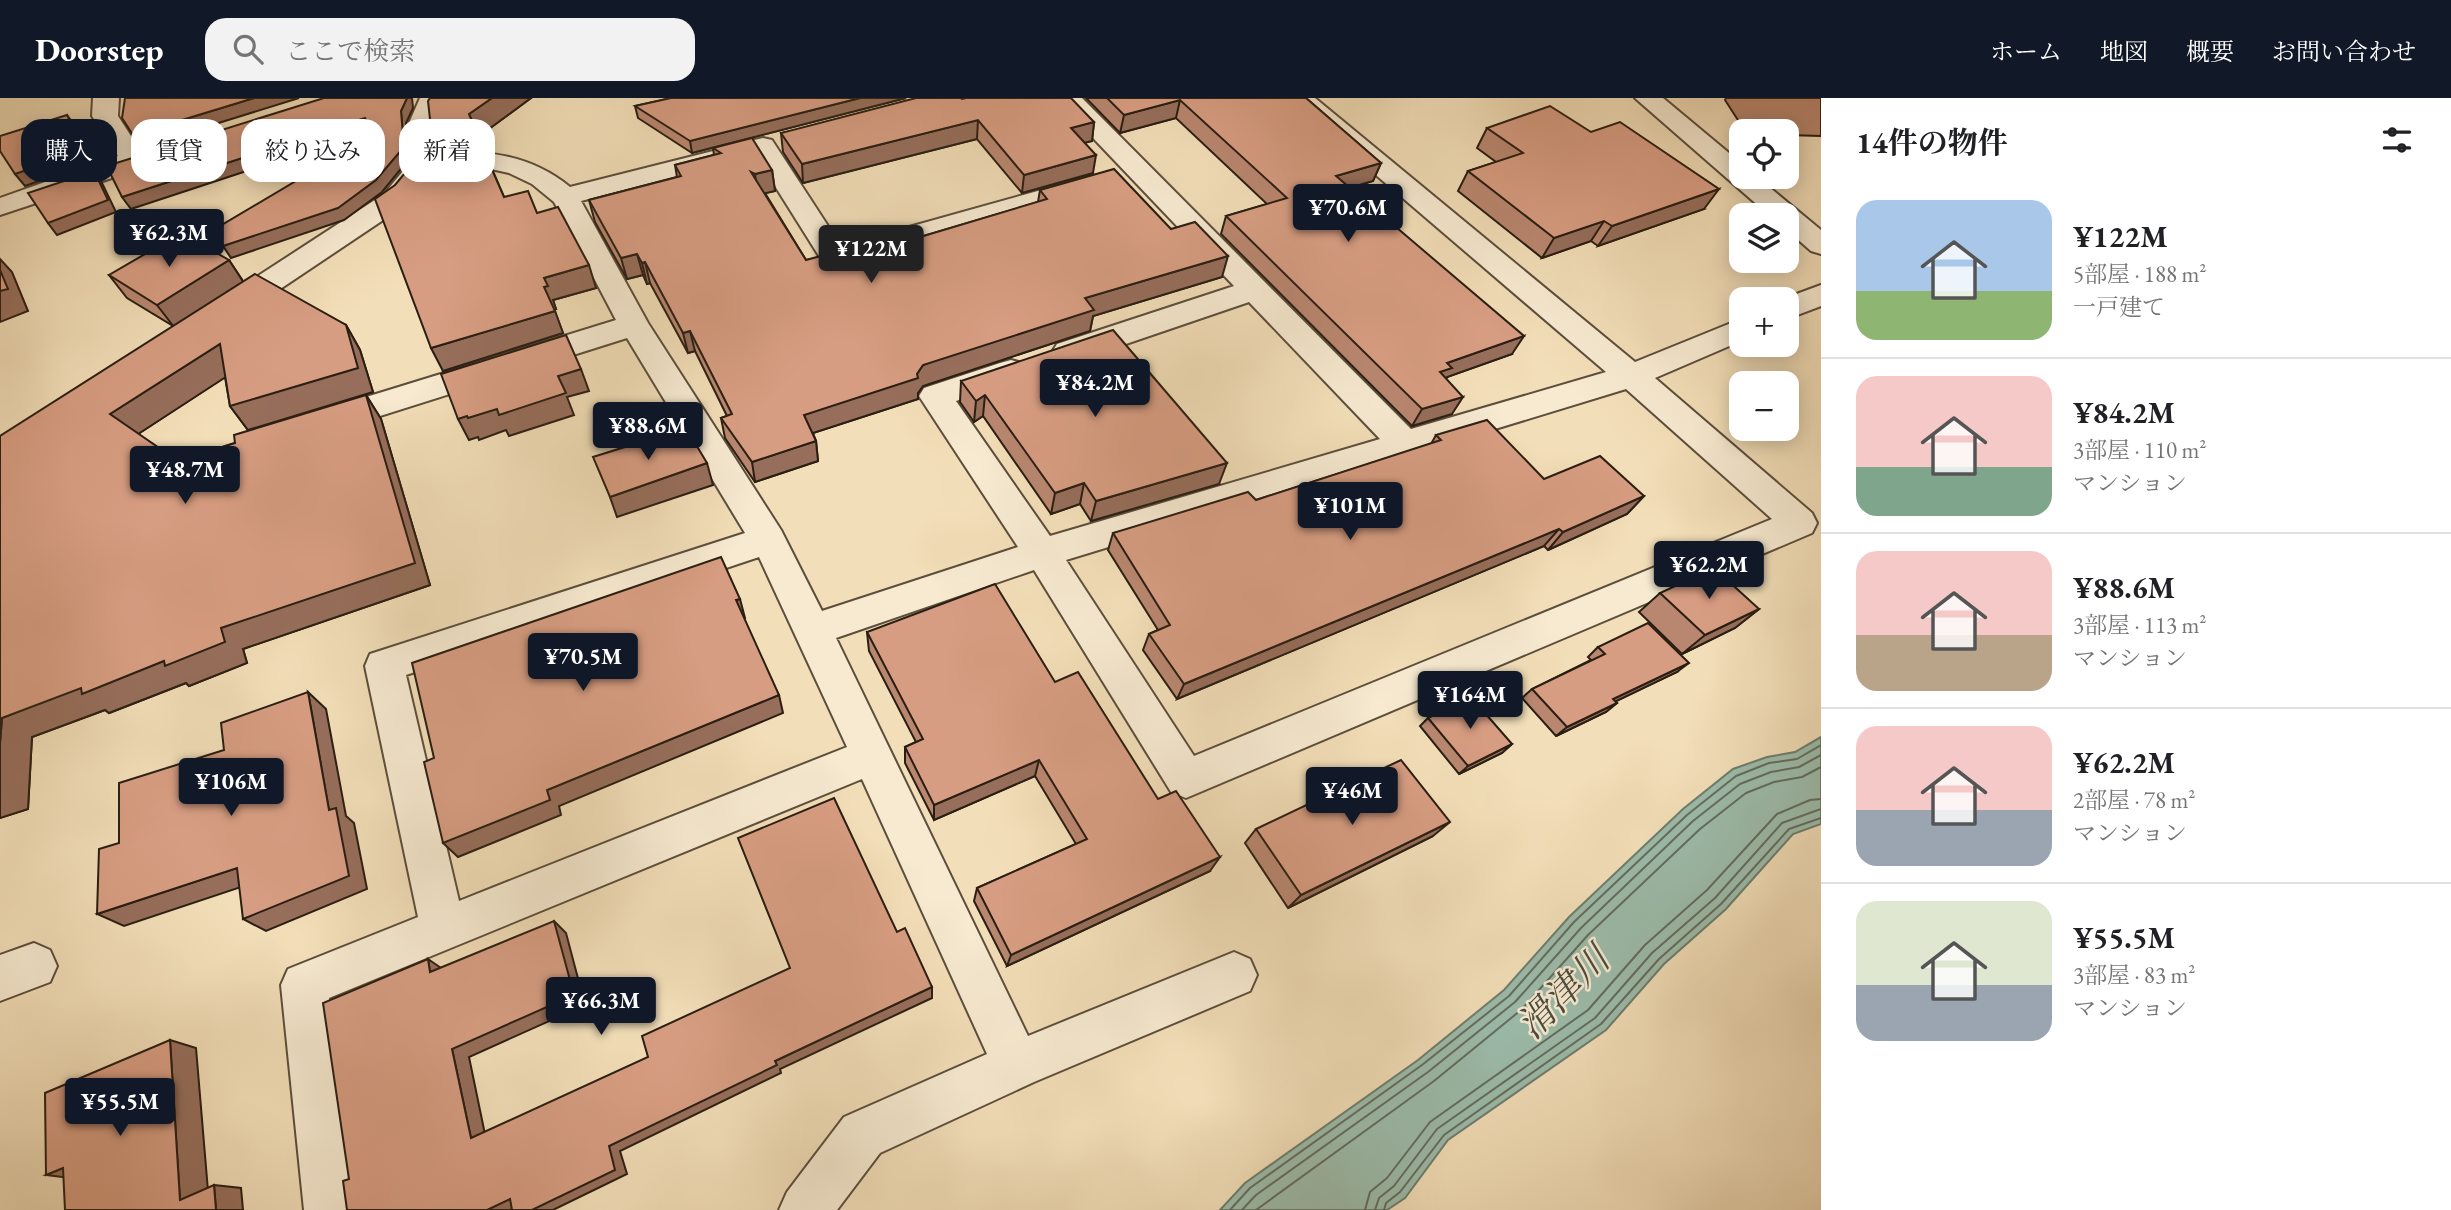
<!DOCTYPE html>
<html lang="ja">
<meta charset="utf-8">
<style>
:root{--surface:#fff;--page:#f2f2f2;--text:#202124;--muted:#757577;--line:#e0e0e0;--accent:#111827}
body{margin:0;font-family:"EB Garamond","Noto Serif JP",serif;background:var(--page);color:var(--text);height:100vh;display:flex;flex-direction:column;font-size:26px;white-space:nowrap}
*{box-sizing:border-box;margin:0}
p{font-size:23px;color:var(--muted)}
.icon{flex:none;width:38px;height:38px;fill:none;stroke:currentColor;stroke-width:2;stroke-linecap:round;stroke-linejoin:round}
.map{position:relative;flex:1;overflow:hidden}
.details{display:flex;flex-direction:column;background:var(--surface);width:630px}
.details>*{flex:none}
.hud{position:absolute;left:21px;top:21px;width:665px;height:63px;display:flex;gap:14px}
.controls{position:absolute;left:1729px;top:21px;display:grid;gap:14px}
.controls a{display:grid;place-items:center;width:70px;height:70px;border-radius:14px;background:var(--surface);box-shadow:0 4px 18px #0003;font-size:35px}
.price{position:absolute;translate:-50% -60px;padding:0 16px;border-radius:7px;background:var(--accent);color:#fff;font-size:23px;line-height:46px;filter:drop-shadow(0 2px 4px #0008)}
.price::after{content:'';position:absolute;left:50%;top:42px;width:21px;height:16px;margin-left:-10px;background:inherit;clip-path:polygon(0 0,100% 0,50% 100%)}
.price.current{background:#222;color:#fff}
ul{padding:0;list-style:none}
li{display:flex;align-items:center;gap:21px;height:175px;padding:0 35px}
li+li{border-top:2px solid var(--line)}
li span{display:grid;place-items:center;flex:none;width:196px;height:140px;border-radius:21px;color:#555}
li>.icon{margin-inline-start:auto}
span .icon{width:84px;height:84px;fill:#fffc;stroke-width:1}
li b{font-size:30px}
h2{display:flex;justify-content:space-between;align-items:center;height:84px;padding:0 35px;font-size:30px}
.chip{padding:0 24px;border-radius:21px;background:var(--surface);box-shadow:0 4px 18px #0003;font-size:24px;line-height:63px}
.chip.current{background:var(--accent);color:#fff}
header{display:flex;align-items:center;gap:42px;box-sizing:border-box;height:98px;padding:0 35px;background:var(--accent);color:#fff}
header strong{font-size:33px}
nav{display:flex;gap:38px;margin-inline-start:auto;font-size:24px}
.search{width:490px;height:63px;background:var(--page);display:flex;align-items:center;gap:18px;box-sizing:border-box;padding:0 24px;border-radius:21px;color:var(--muted);font-size:26px}
main{display:flex;flex:1;min-height:0}
.map>svg:first-child{display:block}
.water{fill:#9cbcab;stroke:#6e7d6e;stroke-width:2}
.lines{fill:none;stroke-linecap:round;stroke-linejoin:round}
.shore{stroke:#636d5f;stroke-width:2}
.minor-casing{stroke:#5c4e3c;stroke-width:4}
.tertiary-casing{stroke:#5c4e3c;stroke-width:4}
.minor{fill:#f7ead1;fill-rule:evenodd}
.tertiary{fill:#f7ead1;fill-rule:evenodd}
.wall{fill:#b98770;stroke:#2a1e13;stroke-width:2}
.shaded-wall{fill:#966e5b;stroke:#2a1e13;stroke-width:2}
.building{fill:#d79d82;stroke:#2a1e13;stroke-width:2}
.labels{text-anchor:middle;dominant-baseline:central;stroke-width:5;stroke-linejoin:round;paint-order:stroke}
.near-water-label{font-size:37px;font-style:italic;fill:#4c4d41;stroke:#f7ead1}
</style>
<header>
<strong>Doorstep</strong>
<div class="search"><svg class="icon" aria-label="search" viewBox="0 0 24 24"><circle cx="10" cy="10" r="6"/><path d="M15 15l6 6"/></svg>ここで検索</div>
<nav><a>ホーム</a><a>地図</a><a>概要</a><a>お問い合わせ</a></nav>
</header>
<main>
<div class="map">
<svg width="1821" height="1112" viewBox="0 0 1821 1112">
<rect width="100%" height="100%" fill="#f2deb8"/>
<filter id="stains"><feTurbulence type="fractalNoise" baseFrequency=".00286" numOctaves="4"/><feColorMatrix values="0 0 0 0 .2 0 0 0 0 .09 0 0 0 0 .02 0 0 0 .5 -.17"/></filter>
<radialGradient id="worn" r=".72"><stop offset=".6" stop-color="#630" stop-opacity="0"/><stop offset="1" stop-color="#630" stop-opacity=".3"/></radialGradient>
<polygon class="water" points="1821,639 1821,726 1793,736 1726,811 1664,866 1606,932 1448,1042 1405,1100 1387,1112 1220,1112 1245,1085 1418,962 1504,892 1569,819 1683,711 1733,671 1767,659 1795,654"/>
<g class="lines">
<g class="shore">
<polyline points="1230,1112 1250,1090 1422,967 1509,898 1574,824 1687,717 1736,678 1769,665 1797,661 1821,647"/>
<polyline points="1242,1112 1256,1097 1428,974 1515,904 1581,830 1693,723 1740,686 1771,674 1799,669 1821,657"/>
<polyline points="1256,1112 1434,983 1521,912 1588,837 1700,731 1746,695 1774,684 1802,679 1821,669"/>
<polyline points="1365,1112 1370,1094 1387,1080 1430,1024 1588,912 1645,847 1707,792 1777,716 1810,702 1821,701"/>
<polyline points="1375,1112 1379,1100 1394,1088 1437,1031 1595,920 1652,855 1715,800 1782,725 1821,711"/>
<polyline points="1384,1112 1386,1105 1400,1094 1444,1037 1601,926 1659,861 1721,806 1789,731 1821,720"/>
</g>
<g class="minor-casing">
<g id="minor">
<polygon points="93,0 119,0 118,18 140,52 181,40 190,42 194,48 190,54 0,117 0,100 118,58 92,18"/>
<path d="M420,0H446L435,25L438,54C487,52 531,57 570,89L725,50L734,52L738,58L734,64L581,103L648,225L781,432L822,513L1018,449L919,298L924,290L1000,265L1011,262L1022,265L1027,273L1022,281L956,303L1050,438L1380,341L1249,204L1079,262L1068,265L1057,262L1052,254L1057,246L1234,188L1055,0H1082L1411,331L1606,274L1286,0H1315L1635,264L1741,221V243L1655,280L1812,415L1817,425L1812,435L1186,700L1171,694L1034,472L836,540L1028,938L1234,854L1250,861L1257,877L1250,893L1034,984L880,1055L837,1112H779L787,1094L844,1019L987,956L862,681L329,900L356,1112H304L281,887L288,871L418,819L365,568L370,556L745,435L627,240L323,336L311,332L307,324L311,316L616,222L554,104L532,86L509,75L482,69H434L404,108L237,220L226,223L215,220L211,213L215,206L384,96L412,62L409,25ZM1626,291L1772,421L1194,658L1066,462ZM759,459L847,649L459,803L406,577Z"/>
<polygon points="763,40 772,42 841,148 1088,79 1098,81 1102,87 1098,93 834,168 824,166 750,48 754,42"/>
<polygon points="1821,187 1821,208 1787,221 1787,201 1783,201"/>
<polygon points="34,845 50,852 57,868 50,884 0,903 0,857"/>
</g>
</g>
<g class="tertiary-casing">
<polygon id="tertiary" points="1635,0 1663,0 1741,65 1741,79 1757,79 1821,132 1821,156 1811,153 1787,132 1787,117 1769,117"/>
</g>
<use href="#minor" class="minor"/>
<use href="#tertiary" class="tertiary"/>
</g>
<g class="wall">
<polygon points="430,0 531,0 478,39 504,99 537,115 596,190 553,202 556,211 554,211 563,235 443,273 395,87 439,50 431,30"/>
<polygon points="671,0 906,0 692,55 638,20 635,8"/>
<polygon points="1086,0 1306,0 1381,65 1373,83 1350,90 1512,256 1447,279 1446,281 1452,316 1412,328 1221,136 1226,118 1267,106 1176,20 1120,35"/>
<polygon points="1726,0 1821,0 1821,38 1787,37 1787,33 1745,33 1725,2"/>
<polygon points="962,1 1094,24 1092,43 1085,44 1093,75 1022,95 977,41 803,85 783,54 781,35"/>
<polygon points="1487,30 1704,111 1598,148 1591,143 1542,160 1458,93 1468,73 1496,64 1477,50"/>
<polygon points="713,50 772,72 775,93 765,95 806,162 910,142 1038,104 1040,92 1171,131 1222,179 1093,218 1090,233 923,288 918,295 918,301 813,335 816,343 818,363 755,384 725,340 721,320 727,318 695,253 688,255 650,185 647,186 643,177 627,181 595,124 589,102 677,79 675,67 714,57"/>
<polygon points="229,162 243,183 346,227 360,252 373,294 248,332 230,308 225,279 138,336 178,363 235,345 366,297 381,321 430,487 243,551 247,565 189,588 186,585 109,615 105,612 32,639 28,711 0,720 173,228 127,200 109,177"/>
<polygon points="961,283 1219,386 1091,423 1080,406 1051,416 983,318 974,324 960,304"/>
<polygon points="1436,337 1544,381 1644,398 1627,416 1548,452 1544,448 1177,601 1143,552 1149,536 1158,532 1108,452 1113,435 1256,402 1431,346"/>
<polygon points="1660,495 1759,511 1735,530 1682,556 1639,514"/>
<polygon points="867,534 1055,584 1158,701 1210,773 1007,868 974,803 977,790 1076,746 1035,678 934,722 905,665 905,649 916,644 869,553"/>
<polygon points="1598,549 1677,574 1615,603 1617,605 1606,614 1556,638 1522,600 1532,591 1591,562 1588,559"/>
<polygon points="1428,620 1512,646 1502,655 1459,676 1420,628"/>
<polygon points="1256,731 1433,738 1288,810 1245,745"/>
</g>
<g class="shaded-wall">
<polygon points="254,0 299,0 141,49 133,37"/>
<polygon points="407,0 412,0 413,10 406,25 409,61 382,94 344,122 231,160 223,148 404,49 401,13"/>
<polygon points="492,0 531,0 478,39 469,16"/>
<polygon points="860,0 906,0 692,55 690,43"/>
<polygon points="1180,2 1176,20 1120,35 1124,17"/>
<polygon points="67,17 76,29 93,64 25,88 15,76"/>
<polygon points="365,20 371,32 131,111 122,99"/>
<polygon points="978,22 977,41 803,85 802,66"/>
<polygon points="1094,24 1092,43 1069,49 1071,30"/>
<polygon points="1096,57 1093,75 1022,95 1024,77"/>
<polygon points="1381,65 1373,83 1329,96 1336,78"/>
<polygon points="772,72 775,93 758,97 755,76"/>
<polygon points="94,73 102,85 116,114 57,137 48,125"/>
<polygon points="1719,91 1704,111 1598,148 1612,128"/>
<polygon points="1604,123 1591,143 1542,160 1554,140"/>
<polygon points="637,156 643,177 627,181 621,160"/>
<polygon points="1228,158 1222,179 1093,218 1090,233 923,288 918,295 918,301 807,337 804,317 917,276 923,267 1085,200"/>
<polygon points="0,161 12,174 28,213 0,224"/>
<polygon points="229,162 244,185 174,229 157,207"/>
<polygon points="645,164 650,185 647,186 642,165"/>
<polygon points="589,167 596,190 553,202 556,211 553,212 544,189 544,180"/>
<polygon points="555,213 563,235 443,273 431,250"/>
<polygon points="346,227 360,252 373,294 248,332 230,308"/>
<polygon points="690,233 695,253 688,255 683,235"/>
<polygon points="1524,238 1512,256 1447,279 1442,287 1440,274 1447,265"/>
<polygon points="220,246 238,271 132,340 110,316"/>
<polygon points="581,271 589,293 567,299 574,317 509,338 506,332 479,342 478,339 469,342 458,321 558,278"/>
<polygon points="366,297 381,321 430,487 243,551 247,565 189,588 186,585 109,615 105,612 32,639 28,711 0,720 0,645 2,620 221,530"/>
<polygon points="985,297 983,318 974,324 976,303"/>
<polygon points="1463,299 1452,316 1412,328 1422,311"/>
<polygon points="816,343 818,363 755,384 752,364"/>
<polygon points="707,365 713,387 617,419 610,399"/>
<polygon points="1227,365 1219,386 1091,423 1096,403"/>
<polygon points="1084,385 1080,406 1051,416 1055,395"/>
<polygon points="1644,398 1627,416 1548,452 1563,434"/>
<polygon points="1559,431 1544,448 1177,601 1184,586"/>
<polygon points="740,501 745,520 741,521 736,502"/>
<polygon points="1759,511 1735,530 1682,556 1705,537"/>
<polygon points="1689,565 1677,574 1602,610 1613,601"/>
<polygon points="308,594 326,611 346,718 354,725 367,791 266,833 243,821 329,712"/>
<polygon points="779,597 783,615 559,708 561,717 458,759 443,745 547,692"/>
<polygon points="1617,605 1606,614 1556,638 1567,629"/>
<polygon points="1512,646 1502,655 1459,676 1468,668"/>
<polygon points="1039,662 1035,678 934,722 934,707"/>
<polygon points="1450,724 1433,738 1288,810 1301,797"/>
<polygon points="1220,759 1210,773 1007,868 1011,857"/>
<polygon points="237,770 259,783 124,828 97,816"/>
<polygon points="554,823 566,835 585,907 469,959 487,1046 471,1040 452,951"/>
<polygon points="428,861 444,872 430,874"/>
<polygon points="932,889 932,900 780,971 781,975 620,1053 627,1076 553,1112 532,1112 609,1048 775,963"/>
<polygon points="170,942 196,950 209,1105 180,1102"/>
<polygon points="63,1070 79,1081 46,1077"/>
<polygon points="214,1087 241,1090 243,1112 216,1112"/>
<polygon points="510,1101 525,1105 510,1112 487,1112"/>
</g>
<g class="building">
<polygon points="125,0 254,0 133,37 122,20"/>
<polygon points="324,0 407,0 401,13 404,49 376,82 338,110 223,148 215,131 373,37 365,20 122,99 111,77 113,66"/>
<polygon points="430,0 492,0 469,16 475,30 431,30 428,3"/>
<polygon points="671,0 860,0 690,43 635,8"/>
<polygon points="916,0 961,0 962,1 966,0 1071,0 1094,24 1071,30 1096,57 1024,77 978,22 802,66 781,35"/>
<polygon points="1107,0 1306,0 1381,65 1336,78 1524,238 1447,265 1452,270 1440,274 1463,299 1422,311 1226,118 1287,100 1180,2 1124,17"/>
<polygon points="1550,8 1591,34 1620,24 1719,91 1612,128 1604,123 1554,140 1468,73 1523,55 1487,30"/>
<polygon points="67,17 84,52 15,76 0,53 0,38"/>
<polygon points="752,40 772,72 755,76 751,74 806,162 905,135 910,142 1047,101 1040,92 1114,71 1171,131 1195,124 1228,158 1085,200 1094,212 923,267 917,276 918,280 804,317 816,343 752,364 721,320 732,316 690,233 683,235 645,164 642,165 637,156 621,160 589,102 681,78 675,67 721,55 713,50"/>
<polygon points="473,49 483,51 504,99 528,93 537,115 558,109 589,167 544,180 548,188 544,189 555,213 431,250 375,101 395,87 425,51"/>
<polygon points="94,73 108,102 48,125 28,95"/>
<polygon points="181,135 229,162 157,207 109,177"/>
<polygon points="0,172 8,191 0,193"/>
<polygon points="255,176 346,227 358,270 230,308 220,246 110,316 178,363 235,345 234,337 366,297 415,465 221,530 225,544 165,568 164,563 82,596 81,590 2,620 0,645 0,338"/>
<polygon points="1113,232 1227,365 1096,403 1084,385 1055,395 985,297 976,303 961,283"/>
<polygon points="566,237 581,271 558,278 566,295 499,317 497,311 468,320 467,318 458,321 441,276"/>
<polygon points="1487,322 1544,381 1600,358 1644,398 1563,434 1559,431 1184,586 1149,536 1170,527 1113,435 1248,394 1256,402 1441,342 1436,337"/>
<polygon points="686,330 707,365 610,399 593,359"/>
<polygon points="721,459 740,501 736,502 779,597 547,692 550,702 443,745 424,664 434,660 412,565"/>
<polygon points="1714,470 1759,511 1705,537 1660,495"/>
<polygon points="995,486 1055,584 1078,574 1158,701 1176,693 1220,759 1011,857 977,790 1087,741 1039,662 934,707 905,649 923,641 867,534"/>
<polygon points="1648,525 1689,565 1613,601 1617,605 1567,629 1532,591 1605,556 1598,549"/>
<polygon points="308,594 329,712 336,710 349,778 243,821 237,770 97,816 99,751 119,745 119,685 224,652 221,625"/>
<polygon points="1471,599 1512,646 1468,668 1428,620"/>
<polygon points="1401,662 1450,724 1301,797 1256,731"/>
<polygon points="834,700 897,834 905,830 932,889 775,963 777,967 609,1048 615,1072 532,1112 512,1112 510,1101 487,1112 347,1112 343,1083 349,1081 323,905 428,861 430,874 554,823 574,897 452,951 471,1040 648,959 642,938 790,870 738,740"/>
<polygon points="170,942 180,1102 214,1087 216,1112 65,1112 63,1070 46,1077 45,995"/>
</g>
<g class="labels">
<g class="near-water-label">
<text transform="translate(1563 894) rotate(-45)">滑津川</text>
</g>
</g>
<rect width="100%" height="100%" filter="url(#stains)"/>
<rect width="100%" height="100%" fill="url(#worn)"/>
</svg>
<div class="controls">
<a><svg class="icon" aria-label="locate" viewBox="0 0 24 24"><circle cx="12" cy="12" r="6"/><path d="M12 2v4M12 18v4M2 12h4M18 12h4"/></svg></a>
<a><svg class="icon" aria-label="layers" viewBox="0 0 24 24"><path d="M12 4l9 5-9 5-9-5zM3 14l9 5 9-5"/></svg></a>
<a>+</a>
<a>−</a>
</div>
<b class="price" style="left:1348px;top:146px">¥70.6M</b>
<b class="price" style="left:169px;top:171px">¥62.3M</b>
<b class="price current" style="left:871px;top:187px">¥122M</b>
<b class="price" style="left:1095px;top:321px">¥84.2M</b>
<b class="price" style="left:648px;top:364px">¥88.6M</b>
<b class="price" style="left:185px;top:408px">¥48.7M</b>
<b class="price" style="left:1350px;top:444px">¥101M</b>
<b class="price" style="left:1709px;top:503px">¥62.2M</b>
<b class="price" style="left:583px;top:595px">¥70.5M</b>
<b class="price" style="left:1470px;top:633px">¥164M</b>
<b class="price" style="left:231px;top:720px">¥106M</b>
<b class="price" style="left:1352px;top:729px">¥46M</b>
<b class="price" style="left:601px;top:939px">¥66.3M</b>
<b class="price" style="left:120px;top:1040px">¥55.5M</b>
<div class="hud">
<a class="chip current">購入</a>
<a class="chip">賃貸</a>
<a class="chip">絞り込み</a>
<a class="chip">新着</a>
</div>
</div>
<section class="details">
<h2>14件の物件<svg class="icon" aria-label="filters" viewBox="0 0 24 24"><path d="M4 7h16M4 17h16"/><circle cx="9" cy="7" r="2"/><circle cx="15" cy="17" r="2"/></svg></h2>
<ul>
<li><span style="background:linear-gradient(#a9c7e8 65%,#8fb573 0)"><svg class="icon" aria-label="home" viewBox="0 0 24 24"><path d="M3 11l9-7 9 7M6 9v11h12V9"/></svg></span><div><b>¥122M</b><p>5部屋 · 188 m²</p><p>一戸建て</p></div></li>
<li><span style="background:linear-gradient(#f6c9c9 65%,#7fa58c 0)"><svg class="icon" aria-label="home" viewBox="0 0 24 24"><path d="M3 11l9-7 9 7M6 9v11h12V9"/></svg></span><div><b>¥84.2M</b><p>3部屋 · 110 m²</p><p>マンション</p></div></li>
<li><span style="background:linear-gradient(#f6c9c9 60%,#b9a48a 0)"><svg class="icon" aria-label="home" viewBox="0 0 24 24"><path d="M3 11l9-7 9 7M6 9v11h12V9"/></svg></span><div><b>¥88.6M</b><p>3部屋 · 113 m²</p><p>マンション</p></div></li>
<li><span style="background:linear-gradient(#f6c9c9 60%,#9aa5b1 0)"><svg class="icon" aria-label="home" viewBox="0 0 24 24"><path d="M3 11l9-7 9 7M6 9v11h12V9"/></svg></span><div><b>¥62.2M</b><p>2部屋 · 78 m²</p><p>マンション</p></div></li>
<li><span style="background:linear-gradient(#dfe7d0 60%,#9aa5b1 0)"><svg class="icon" aria-label="home" viewBox="0 0 24 24"><path d="M3 11l9-7 9 7M6 9v11h12V9"/></svg></span><div><b>¥55.5M</b><p>3部屋 · 83 m²</p><p>マンション</p></div></li>
</ul>
</section>
</main>
